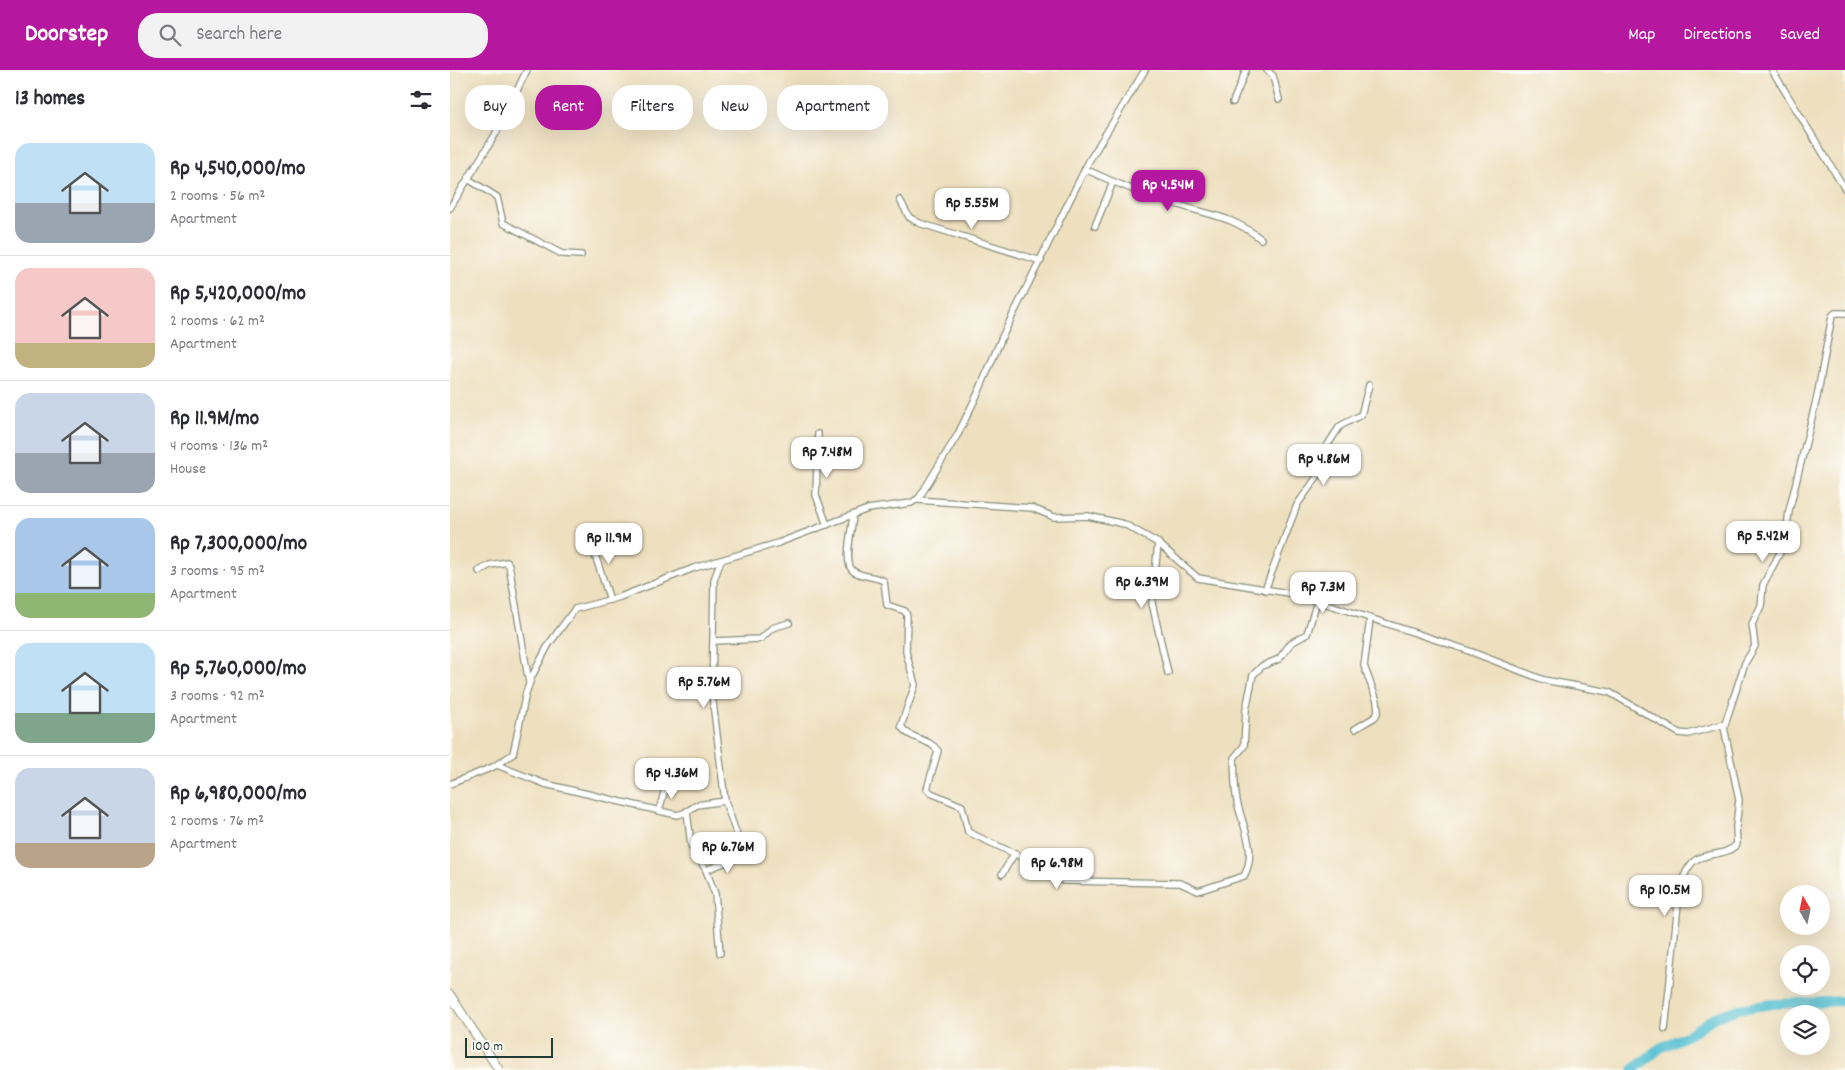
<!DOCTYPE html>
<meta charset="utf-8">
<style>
:root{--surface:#fff;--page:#f2f2f3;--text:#2b2b33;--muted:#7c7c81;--line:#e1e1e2;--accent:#b5179e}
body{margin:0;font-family:Dekko,sans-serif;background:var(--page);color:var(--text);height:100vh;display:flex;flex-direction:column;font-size:19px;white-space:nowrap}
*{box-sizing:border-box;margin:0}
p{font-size:16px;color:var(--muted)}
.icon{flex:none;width:28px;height:28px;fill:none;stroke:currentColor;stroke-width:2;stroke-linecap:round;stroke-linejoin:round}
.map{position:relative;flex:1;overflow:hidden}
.drawer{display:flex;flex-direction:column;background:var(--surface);width:450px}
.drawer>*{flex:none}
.hud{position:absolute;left:15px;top:15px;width:475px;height:45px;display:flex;gap:10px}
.needle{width:32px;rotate:351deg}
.controls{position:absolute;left:1330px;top:815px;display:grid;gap:10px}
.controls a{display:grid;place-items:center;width:50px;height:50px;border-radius:50%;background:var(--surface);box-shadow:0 5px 20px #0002;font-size:25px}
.scale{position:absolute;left:15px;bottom:12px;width:88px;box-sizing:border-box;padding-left:5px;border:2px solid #1f3d34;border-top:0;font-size:14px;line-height:18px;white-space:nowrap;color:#1f3d34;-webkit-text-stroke:4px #fdfcf7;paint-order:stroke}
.price{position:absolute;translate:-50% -42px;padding:0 11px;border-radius:10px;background:#fff;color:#222;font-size:16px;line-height:32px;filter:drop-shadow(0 1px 2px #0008)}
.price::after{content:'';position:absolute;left:50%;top:30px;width:15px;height:11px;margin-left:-8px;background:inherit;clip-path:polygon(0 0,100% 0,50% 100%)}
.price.current{background:var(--accent);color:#fff}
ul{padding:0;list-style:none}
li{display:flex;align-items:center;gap:15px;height:125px;padding:0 15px}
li+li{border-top:1px solid var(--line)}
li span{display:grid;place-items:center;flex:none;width:140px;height:100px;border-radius:15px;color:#555}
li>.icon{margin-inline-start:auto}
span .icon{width:60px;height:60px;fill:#fffc;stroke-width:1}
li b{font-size:21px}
h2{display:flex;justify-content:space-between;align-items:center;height:60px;padding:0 15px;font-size:21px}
.tag{padding:0 18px;border-radius:20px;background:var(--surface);box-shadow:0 5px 20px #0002;font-size:18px;line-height:45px}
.tag.current{background:var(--accent);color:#fff}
header{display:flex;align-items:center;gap:30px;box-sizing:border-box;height:70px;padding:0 25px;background:var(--accent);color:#fff}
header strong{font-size:24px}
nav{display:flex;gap:28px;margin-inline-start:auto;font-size:18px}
.search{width:350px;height:45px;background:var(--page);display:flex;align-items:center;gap:12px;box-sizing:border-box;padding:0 18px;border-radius:20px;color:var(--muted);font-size:19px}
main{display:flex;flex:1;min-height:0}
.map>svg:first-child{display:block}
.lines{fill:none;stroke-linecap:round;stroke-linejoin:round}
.river{stroke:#55bfd1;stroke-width:10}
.street-casing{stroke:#868e79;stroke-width:8}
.secondary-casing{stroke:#868e79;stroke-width:10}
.street{stroke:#fff;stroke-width:5.5}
.secondary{stroke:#fff;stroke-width:8}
</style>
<header>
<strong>Doorstep</strong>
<div class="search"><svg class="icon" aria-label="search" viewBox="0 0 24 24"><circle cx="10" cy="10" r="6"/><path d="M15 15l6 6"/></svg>Search here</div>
<nav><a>Map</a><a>Directions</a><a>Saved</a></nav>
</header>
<main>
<section class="drawer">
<h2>13 homes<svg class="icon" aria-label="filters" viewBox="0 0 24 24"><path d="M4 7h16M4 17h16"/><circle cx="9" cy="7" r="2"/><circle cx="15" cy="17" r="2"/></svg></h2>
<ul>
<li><span style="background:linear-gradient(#bfe0f5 60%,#9aa5b1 0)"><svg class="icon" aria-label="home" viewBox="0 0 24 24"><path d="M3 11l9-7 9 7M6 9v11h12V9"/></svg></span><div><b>Rp 4,540,000/mo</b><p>2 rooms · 56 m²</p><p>Apartment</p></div></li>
<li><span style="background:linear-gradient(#f6c9c9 75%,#c2b280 0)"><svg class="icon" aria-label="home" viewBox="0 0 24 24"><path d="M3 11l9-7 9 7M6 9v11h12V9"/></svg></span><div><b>Rp 5,420,000/mo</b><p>2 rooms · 62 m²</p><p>Apartment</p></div></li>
<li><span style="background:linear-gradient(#c9d6e8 60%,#9aa5b1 0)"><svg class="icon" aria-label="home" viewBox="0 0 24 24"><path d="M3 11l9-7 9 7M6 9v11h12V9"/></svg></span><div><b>Rp 11.9M/mo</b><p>4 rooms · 136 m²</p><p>House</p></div></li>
<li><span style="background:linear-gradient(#a9c7e8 75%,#8fb573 0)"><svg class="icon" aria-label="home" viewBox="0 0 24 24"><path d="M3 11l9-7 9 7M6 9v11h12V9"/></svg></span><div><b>Rp 7,300,000/mo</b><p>3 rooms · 95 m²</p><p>Apartment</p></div></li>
<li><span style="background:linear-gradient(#bfe0f5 70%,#7fa58c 0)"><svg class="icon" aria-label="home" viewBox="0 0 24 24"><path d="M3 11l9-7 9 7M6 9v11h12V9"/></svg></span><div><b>Rp 5,760,000/mo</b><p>3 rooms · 92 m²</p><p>Apartment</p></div></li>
<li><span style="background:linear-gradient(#c9d6e8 75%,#b9a48a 0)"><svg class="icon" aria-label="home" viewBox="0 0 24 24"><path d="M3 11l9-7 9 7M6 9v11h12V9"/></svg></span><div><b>Rp 6,980,000/mo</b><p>2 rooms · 76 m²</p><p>Apartment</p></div></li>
</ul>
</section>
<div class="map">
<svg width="1395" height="1000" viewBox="0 0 1395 1000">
<rect width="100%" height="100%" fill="#fdfcf7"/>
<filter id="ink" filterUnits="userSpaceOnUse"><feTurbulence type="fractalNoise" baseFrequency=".02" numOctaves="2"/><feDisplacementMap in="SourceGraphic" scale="10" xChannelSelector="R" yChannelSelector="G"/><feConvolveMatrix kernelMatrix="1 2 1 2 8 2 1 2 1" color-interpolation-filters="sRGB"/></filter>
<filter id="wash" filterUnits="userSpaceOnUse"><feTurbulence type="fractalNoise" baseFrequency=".0096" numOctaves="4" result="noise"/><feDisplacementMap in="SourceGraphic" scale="20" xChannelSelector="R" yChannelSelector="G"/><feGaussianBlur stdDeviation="1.12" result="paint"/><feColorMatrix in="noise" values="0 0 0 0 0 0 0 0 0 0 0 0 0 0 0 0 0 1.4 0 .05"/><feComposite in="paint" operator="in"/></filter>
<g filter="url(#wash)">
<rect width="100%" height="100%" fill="#eedfbe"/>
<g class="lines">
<polyline class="river" points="1183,1000 1210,978 1238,965 1265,947 1289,939 1323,934 1395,931"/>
</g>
</g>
<g filter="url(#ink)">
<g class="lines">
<g class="street-casing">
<g id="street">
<polyline points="817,0 823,6 829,29"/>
<polyline points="1322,0 1395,119"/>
<polyline points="783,32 796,0"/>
<path d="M635,99C665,113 697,126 729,135C763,146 782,146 811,169"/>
<polyline points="18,109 47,127 53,153 112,184 131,185"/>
<polyline points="450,130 459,147 469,153 591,191"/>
<polyline points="0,138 45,65 77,0"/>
<polyline points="645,156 663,112"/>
<polyline points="368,364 366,425 377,455"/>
<polyline points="467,430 582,438 604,447 638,446 674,454 708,473 748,508 868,528 877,534 1014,579 1094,610 1159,622 1229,663 1238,664 1275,654"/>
<path d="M403,446C402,458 393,494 403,501C411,507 425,506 434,511L437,535L455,541L457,546L456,582L465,615L451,656C459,670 480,668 488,681L477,719L481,723L512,736L518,762L578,790L613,811L730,813L748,821L794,806C808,780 792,756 787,731C784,717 785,702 784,688L794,676L796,640L803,605L812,596L829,589L841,573L857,564L868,528"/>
<polyline points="139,467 160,530"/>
<polyline points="708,473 702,533 718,603"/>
<polyline points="29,501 40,495 57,492 59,495 79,613"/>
<polyline points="815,520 847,435 871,401 875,379 890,356 911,345 919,315"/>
<polyline points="264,571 311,569 322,558 339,553"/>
<polyline points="905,659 925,647 928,641 927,631 914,596 920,549"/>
<polyline points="47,695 95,714 227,745 234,743 247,735 275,731"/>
<polyline points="0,714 43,697 63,684 76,623 82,606 99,574 125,539 170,527 244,498 328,473 418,439 461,433 469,428 508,364 529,321 552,267 639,91 695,0"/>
<polyline points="209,741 216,715"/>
<polyline points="237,741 241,776 256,800 265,824 270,883"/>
<polyline points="256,800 294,785 275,731 262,624 264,510 271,490"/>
<polyline points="552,804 565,783"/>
<path d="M1215,959L1230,815C1234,807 1237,797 1244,791C1255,782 1276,787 1287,774L1286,757L1289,730L1274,657L1295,593L1305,576L1302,554L1311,536L1313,515L1335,473L1339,441L1367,327L1382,246L1385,243H1395"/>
</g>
</g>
<g class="secondary-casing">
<polyline id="secondary" points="0,925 49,1000"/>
</g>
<use href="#street" class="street"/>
<use href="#secondary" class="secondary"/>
</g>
</g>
</svg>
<div class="controls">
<a><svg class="needle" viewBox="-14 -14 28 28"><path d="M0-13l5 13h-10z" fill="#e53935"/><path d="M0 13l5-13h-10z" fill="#7c7c81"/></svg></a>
<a><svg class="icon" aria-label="locate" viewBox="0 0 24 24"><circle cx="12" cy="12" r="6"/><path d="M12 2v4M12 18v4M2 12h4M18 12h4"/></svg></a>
<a><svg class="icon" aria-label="layers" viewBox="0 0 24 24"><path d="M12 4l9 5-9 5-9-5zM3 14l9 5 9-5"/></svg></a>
</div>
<div class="scale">100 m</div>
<b class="price current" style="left:718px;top:142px">Rp 4.54M</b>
<b class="price" style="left:522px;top:160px">Rp 5.55M</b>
<b class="price" style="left:377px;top:409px">Rp 7.48M</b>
<b class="price" style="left:874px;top:416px">Rp 4.86M</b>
<b class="price" style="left:1313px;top:493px">Rp 5.42M</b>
<b class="price" style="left:159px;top:495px">Rp 11.9M</b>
<b class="price" style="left:692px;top:539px">Rp 6.39M</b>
<b class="price" style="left:873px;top:544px">Rp 7.3M</b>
<b class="price" style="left:254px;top:639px">Rp 5.76M</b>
<b class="price" style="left:222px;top:730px">Rp 4.36M</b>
<b class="price" style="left:278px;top:804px">Rp 6.76M</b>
<b class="price" style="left:607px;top:820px">Rp 6.98M</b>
<b class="price" style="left:1215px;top:847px">Rp 10.5M</b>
<div class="hud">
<a class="tag">Buy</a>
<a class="tag current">Rent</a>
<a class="tag">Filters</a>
<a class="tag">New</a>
<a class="tag">Apartment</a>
</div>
</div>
</main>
